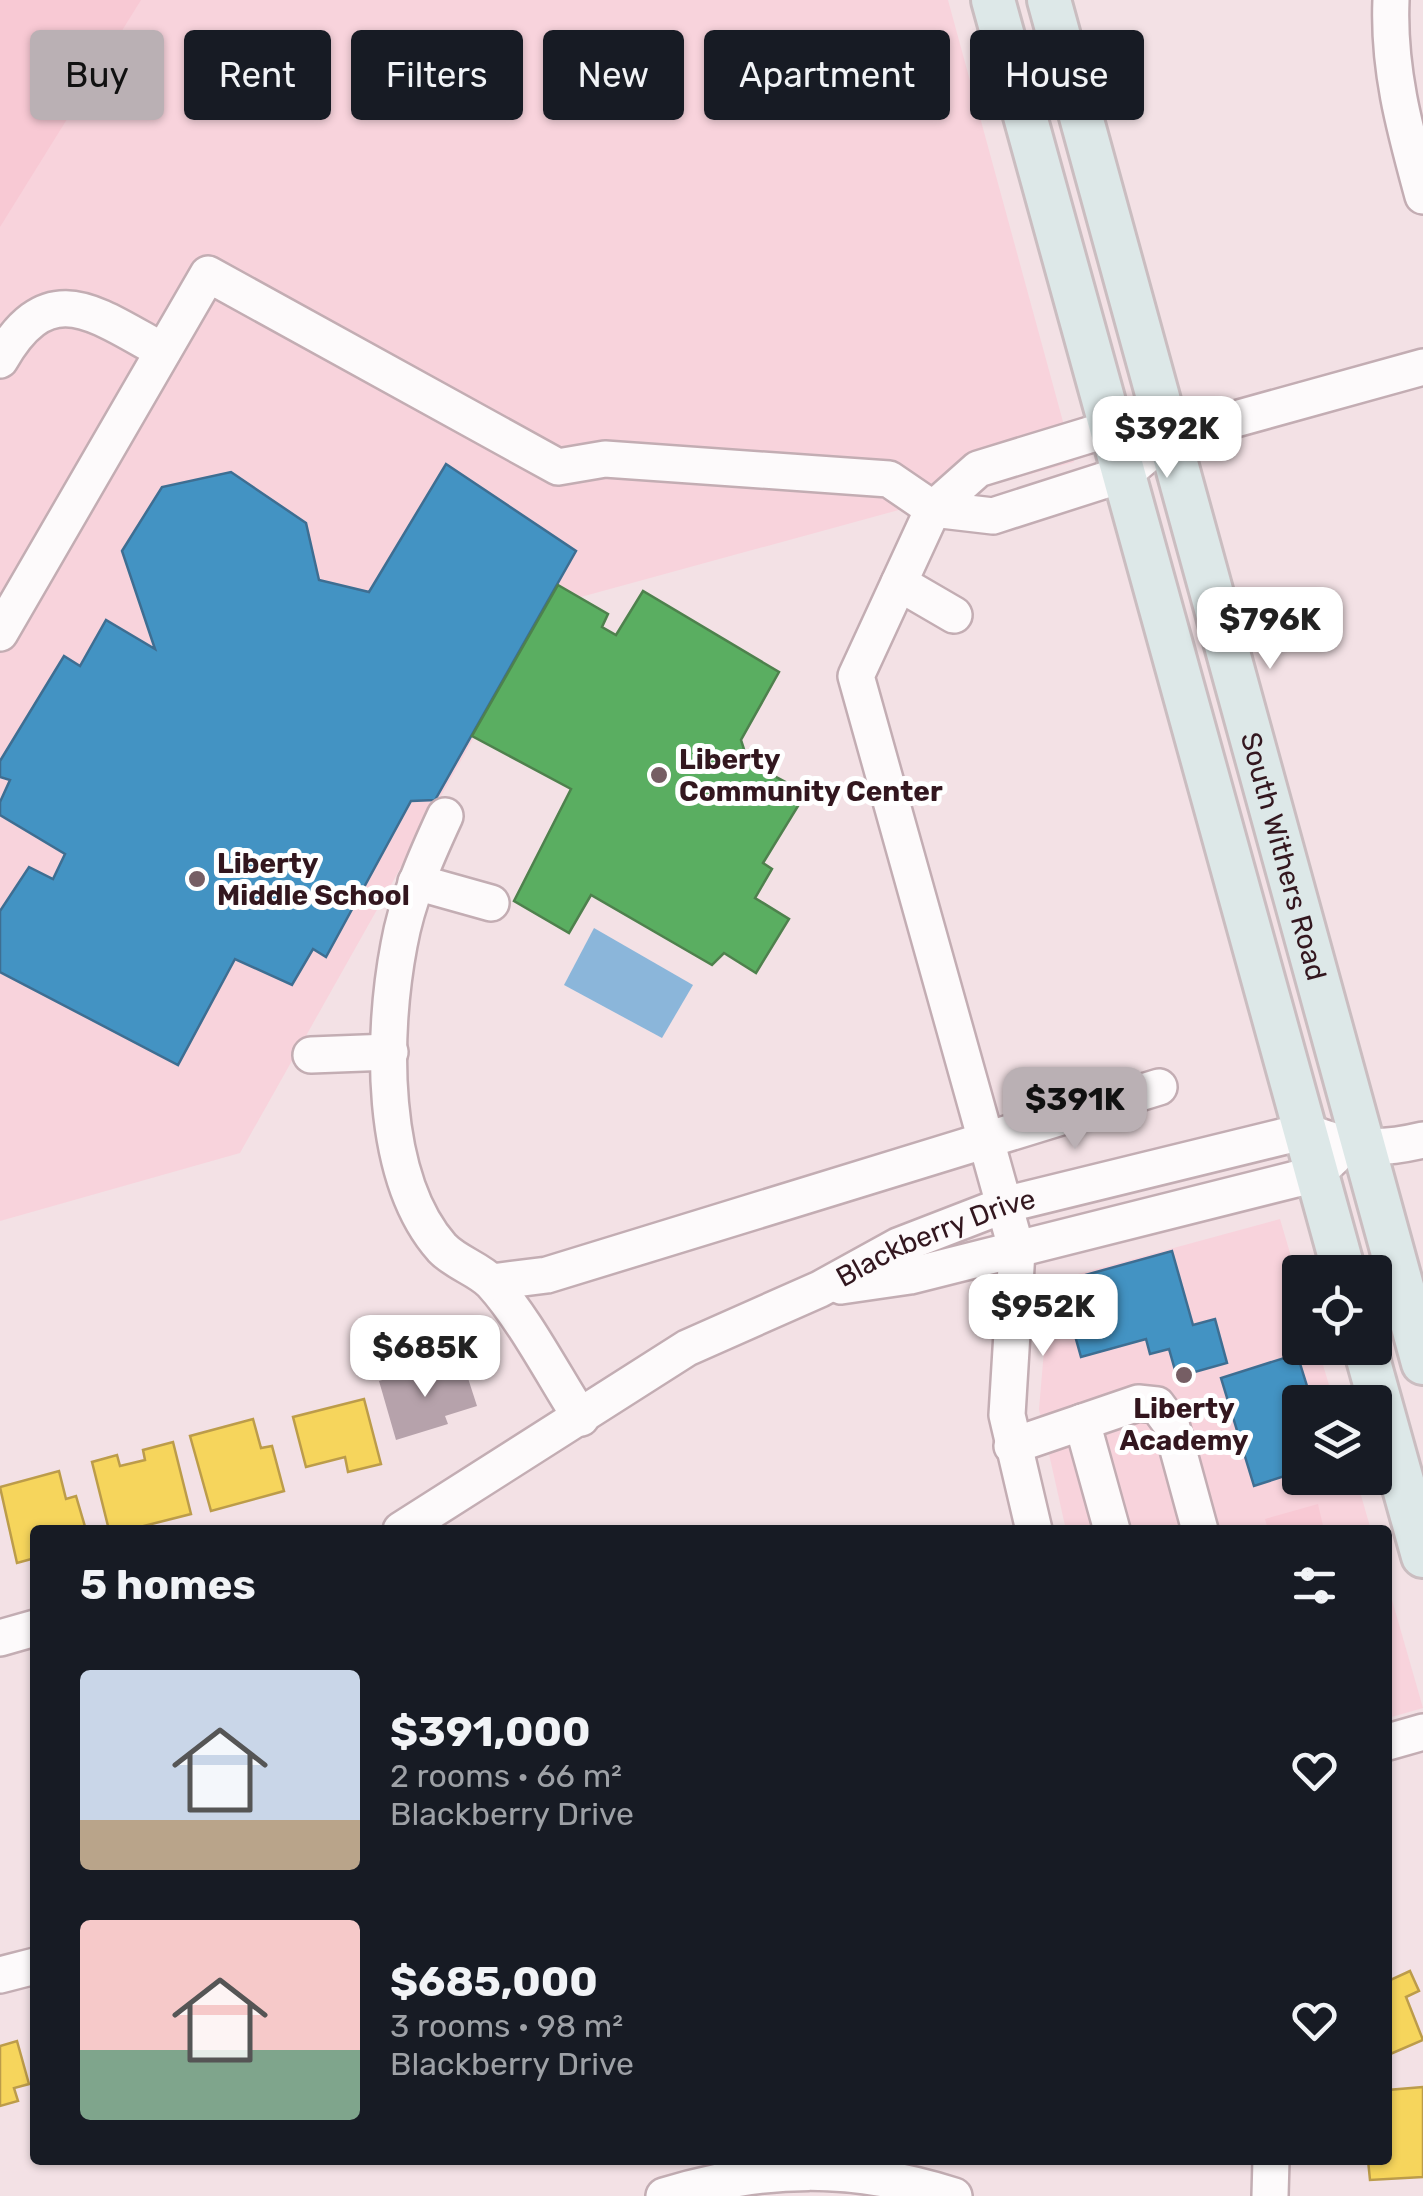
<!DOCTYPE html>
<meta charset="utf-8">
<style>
:root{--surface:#171b24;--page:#20242c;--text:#f1f3f6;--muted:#9ea1a6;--accent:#bab0b4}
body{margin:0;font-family:Rubik,sans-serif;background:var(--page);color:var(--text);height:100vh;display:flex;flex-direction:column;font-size:38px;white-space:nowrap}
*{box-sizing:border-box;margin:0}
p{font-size:32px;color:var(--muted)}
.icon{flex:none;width:55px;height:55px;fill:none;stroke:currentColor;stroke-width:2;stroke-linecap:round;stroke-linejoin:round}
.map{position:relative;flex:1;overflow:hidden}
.side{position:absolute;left:30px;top:1525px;width:1362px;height:640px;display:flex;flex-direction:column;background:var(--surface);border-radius:10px;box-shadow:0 2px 8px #0004}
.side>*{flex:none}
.banner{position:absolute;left:30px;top:30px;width:1365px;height:90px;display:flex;gap:20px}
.tools{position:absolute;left:1282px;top:1255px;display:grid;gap:20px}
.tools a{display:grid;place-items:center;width:110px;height:110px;border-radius:10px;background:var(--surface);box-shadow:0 2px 8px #0004;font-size:50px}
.price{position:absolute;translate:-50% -85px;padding:0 22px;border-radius:20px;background:#fff;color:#222;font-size:32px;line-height:65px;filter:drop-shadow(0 2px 5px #0008)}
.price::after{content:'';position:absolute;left:50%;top:60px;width:30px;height:22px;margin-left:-15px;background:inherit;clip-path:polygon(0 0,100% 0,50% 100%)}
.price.selected{background:var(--accent);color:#111}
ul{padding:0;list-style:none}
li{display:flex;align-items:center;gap:30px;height:250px;padding:0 50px}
li span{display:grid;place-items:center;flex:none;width:280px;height:200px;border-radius:10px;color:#555}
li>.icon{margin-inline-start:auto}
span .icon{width:120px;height:120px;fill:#fffc;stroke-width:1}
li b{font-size:42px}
h2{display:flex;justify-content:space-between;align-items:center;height:120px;padding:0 50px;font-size:42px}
.pill{padding:0 35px;border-radius:10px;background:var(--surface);box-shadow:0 2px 8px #0004;font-size:35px;line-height:90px}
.pill.selected{background:var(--accent);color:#111}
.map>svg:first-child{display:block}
.built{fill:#f8d3dc}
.green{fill:#f8c9d4}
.water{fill:#8bb6da}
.homes{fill:#f6d55c;stroke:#bc9c4a;stroke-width:2.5}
.schools{fill:#4393c3;stroke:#3e6e92;stroke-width:2.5}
.public{fill:#5aae61;stroke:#4e814d;stroke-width:2.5}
.building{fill:#b6a2ab}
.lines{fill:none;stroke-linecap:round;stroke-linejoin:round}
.minor-casing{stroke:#c3adb3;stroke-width:40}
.major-casing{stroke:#cabdc0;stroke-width:48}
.minor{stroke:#fdfafb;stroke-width:35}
.major{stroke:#dde8e8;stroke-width:42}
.poi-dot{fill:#765e64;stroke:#fff;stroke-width:4}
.labels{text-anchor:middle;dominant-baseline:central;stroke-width:10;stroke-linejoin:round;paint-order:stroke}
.poi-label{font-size:28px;font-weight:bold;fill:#33171f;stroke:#fff;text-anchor:start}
.street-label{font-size:28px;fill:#33171f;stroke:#fff}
</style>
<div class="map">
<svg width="1423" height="2196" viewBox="0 0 1423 2196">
<rect width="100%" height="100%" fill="#f3e1e5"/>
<g class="built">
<polygon points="0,0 948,0 1074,462 548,606 240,1153 0,1221"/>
<polygon points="1280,1219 1300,1287 1300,1348 1318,1348 1334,1402 1300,1402 1300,1478 1356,1478 1371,1530 1066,1530 1039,1409 1048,1304 1056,1280"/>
<polygon points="1388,1586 1423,1708 1388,1718"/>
</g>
<g class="green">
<polygon points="0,0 141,0 0,227"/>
<polygon points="1318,1504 1324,1530 1268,1530 1265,1519"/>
</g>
<polygon class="water" points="594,928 693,985 662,1038 564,985"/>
<g class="homes">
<polygon points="364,1399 381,1464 348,1472 345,1457 306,1467 293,1417"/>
<polygon points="253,1419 261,1448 272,1446 284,1491 211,1511 190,1436"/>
<polygon points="173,1442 191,1514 128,1530 109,1530 92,1462 117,1455 120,1466 145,1460 143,1450"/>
<polygon points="59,1471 66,1499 76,1496 86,1530 35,1530 35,1558 17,1563 0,1487"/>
<polygon points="1410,1971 1419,1991 1406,1997 1423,2040 1388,2055 1388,1981"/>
<polygon points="17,2041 29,2084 14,2088 18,2101 0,2106 0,2046"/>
<polygon points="1423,2087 1423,2177 1370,2180 1368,2160 1388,2160 1388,2090"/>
</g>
<g class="schools">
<polygon points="446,464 576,551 435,800 411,801 326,957 313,949 292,985 235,959 178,1065 0,972 0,911 29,867 53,879 65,854 0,815 0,802 10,780 0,777 0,761 64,656 80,666 106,620 155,649 122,551 162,487 231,472 306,523 319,580 369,592"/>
<polygon points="1172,1251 1193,1325 1215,1319 1227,1363 1177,1377 1169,1349 1150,1354 1146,1339 1081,1357 1060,1282"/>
<polygon points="1297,1354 1312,1402 1300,1402 1300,1471 1254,1486 1221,1378"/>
</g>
<polygon class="public" points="558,585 608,614 602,627 616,635 643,591 779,672 741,740 748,762 806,793 763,863 772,869 755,898 789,919 756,973 724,953 712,965 591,895 569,933 514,901 571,789 472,736"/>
<polygon class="building" points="433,1365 438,1380 466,1372 477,1406 445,1416 448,1424 396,1440 379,1381"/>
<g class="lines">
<g class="minor-casing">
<g id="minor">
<path d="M1391,0C1388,70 1405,130 1423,196"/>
<path d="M0,360C49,274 95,314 163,351"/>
<polyline points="899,583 954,615"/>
<polyline points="0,633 208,274 558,467 605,459 889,479 933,509 993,516 1124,474 1167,438 1423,367"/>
<path d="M445,816C426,857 407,900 399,945C382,1034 379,1177 442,1248C456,1263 479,1269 492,1283C524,1318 555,1378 581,1418"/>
<polyline points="416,882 491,903"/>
<polyline points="311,1055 390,1052"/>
<polyline points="492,1282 547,1275 1159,1087"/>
<polyline points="841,1286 910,1276 1316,1174 1334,1157"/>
<polyline points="1082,1422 1112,1530"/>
<polyline points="1012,1446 1138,1403 1157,1405 1171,1424 1200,1530"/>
<path id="s1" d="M401,1530L687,1348L820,1289L898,1246L1004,1205L1306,1131C1348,1149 1377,1151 1423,1140"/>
<polyline points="1034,1530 1007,1415 1017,1251 856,676 933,509 978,469 1112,428 1137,433"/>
<polyline points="0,1638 35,1628"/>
<polyline points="1388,1742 1423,1732"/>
<polyline points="0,1975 35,1966"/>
<path d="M664,2196C766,2165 852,2164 954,2196"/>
<polyline points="1270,2196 1271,2160"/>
</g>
</g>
<g class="major-casing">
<g id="major">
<polyline points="993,0 1344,1272"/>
<path id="s2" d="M1049,0L1423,1363"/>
<polyline points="1365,1348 1423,1556"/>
</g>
</g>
<use href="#minor" class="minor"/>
<use href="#major" class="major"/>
</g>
<g class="poi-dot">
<circle cx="659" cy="775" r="10"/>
<circle cx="197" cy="879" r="10"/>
<circle cx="1184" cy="1375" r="10"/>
</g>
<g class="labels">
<g class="poi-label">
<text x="679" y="759">Liberty<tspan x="679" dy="32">Community Center</tspan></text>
<text x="217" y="863">Liberty<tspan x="217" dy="32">Middle School</tspan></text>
<text x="1184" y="1408" text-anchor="middle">Liberty<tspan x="1184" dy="32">Academy</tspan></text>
</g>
<g class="street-label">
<text stroke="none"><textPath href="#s2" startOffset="888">South Withers Road</textPath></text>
<text stroke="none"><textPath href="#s1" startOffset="612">Blackberry Drive</textPath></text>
</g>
</g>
</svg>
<div class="tools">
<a><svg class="icon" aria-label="locate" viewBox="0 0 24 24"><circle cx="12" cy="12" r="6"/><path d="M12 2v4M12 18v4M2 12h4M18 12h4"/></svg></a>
<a><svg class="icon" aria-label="layers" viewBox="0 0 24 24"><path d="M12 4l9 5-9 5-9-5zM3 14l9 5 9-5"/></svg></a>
</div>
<b class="price" style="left:1167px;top:481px">$392K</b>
<b class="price" style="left:1270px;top:672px">$796K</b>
<b class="price selected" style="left:1075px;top:1152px">$391K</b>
<b class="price" style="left:1043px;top:1359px">$952K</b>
<b class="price" style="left:425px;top:1400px">$685K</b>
<div class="banner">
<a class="pill selected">Buy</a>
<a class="pill">Rent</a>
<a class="pill">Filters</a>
<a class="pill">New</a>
<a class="pill">Apartment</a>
<a class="pill">House</a>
</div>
<section class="side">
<h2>5 homes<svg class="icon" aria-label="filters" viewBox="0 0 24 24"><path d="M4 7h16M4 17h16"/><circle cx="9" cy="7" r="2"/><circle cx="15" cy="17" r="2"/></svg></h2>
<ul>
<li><span style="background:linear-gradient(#c9d6e8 75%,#b9a48a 0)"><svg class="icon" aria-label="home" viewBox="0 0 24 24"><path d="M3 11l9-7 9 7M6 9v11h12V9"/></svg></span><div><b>$391,000</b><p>2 rooms · 66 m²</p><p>Blackberry Drive</p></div><svg class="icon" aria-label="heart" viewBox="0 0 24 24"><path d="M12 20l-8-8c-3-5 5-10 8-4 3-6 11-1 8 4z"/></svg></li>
<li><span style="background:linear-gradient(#f6c9c9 65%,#7fa58c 0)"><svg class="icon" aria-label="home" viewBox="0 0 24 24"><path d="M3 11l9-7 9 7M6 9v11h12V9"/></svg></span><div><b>$685,000</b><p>3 rooms · 98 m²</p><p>Blackberry Drive</p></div><svg class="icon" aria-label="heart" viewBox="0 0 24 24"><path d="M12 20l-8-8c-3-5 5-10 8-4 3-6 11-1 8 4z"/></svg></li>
</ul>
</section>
</div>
